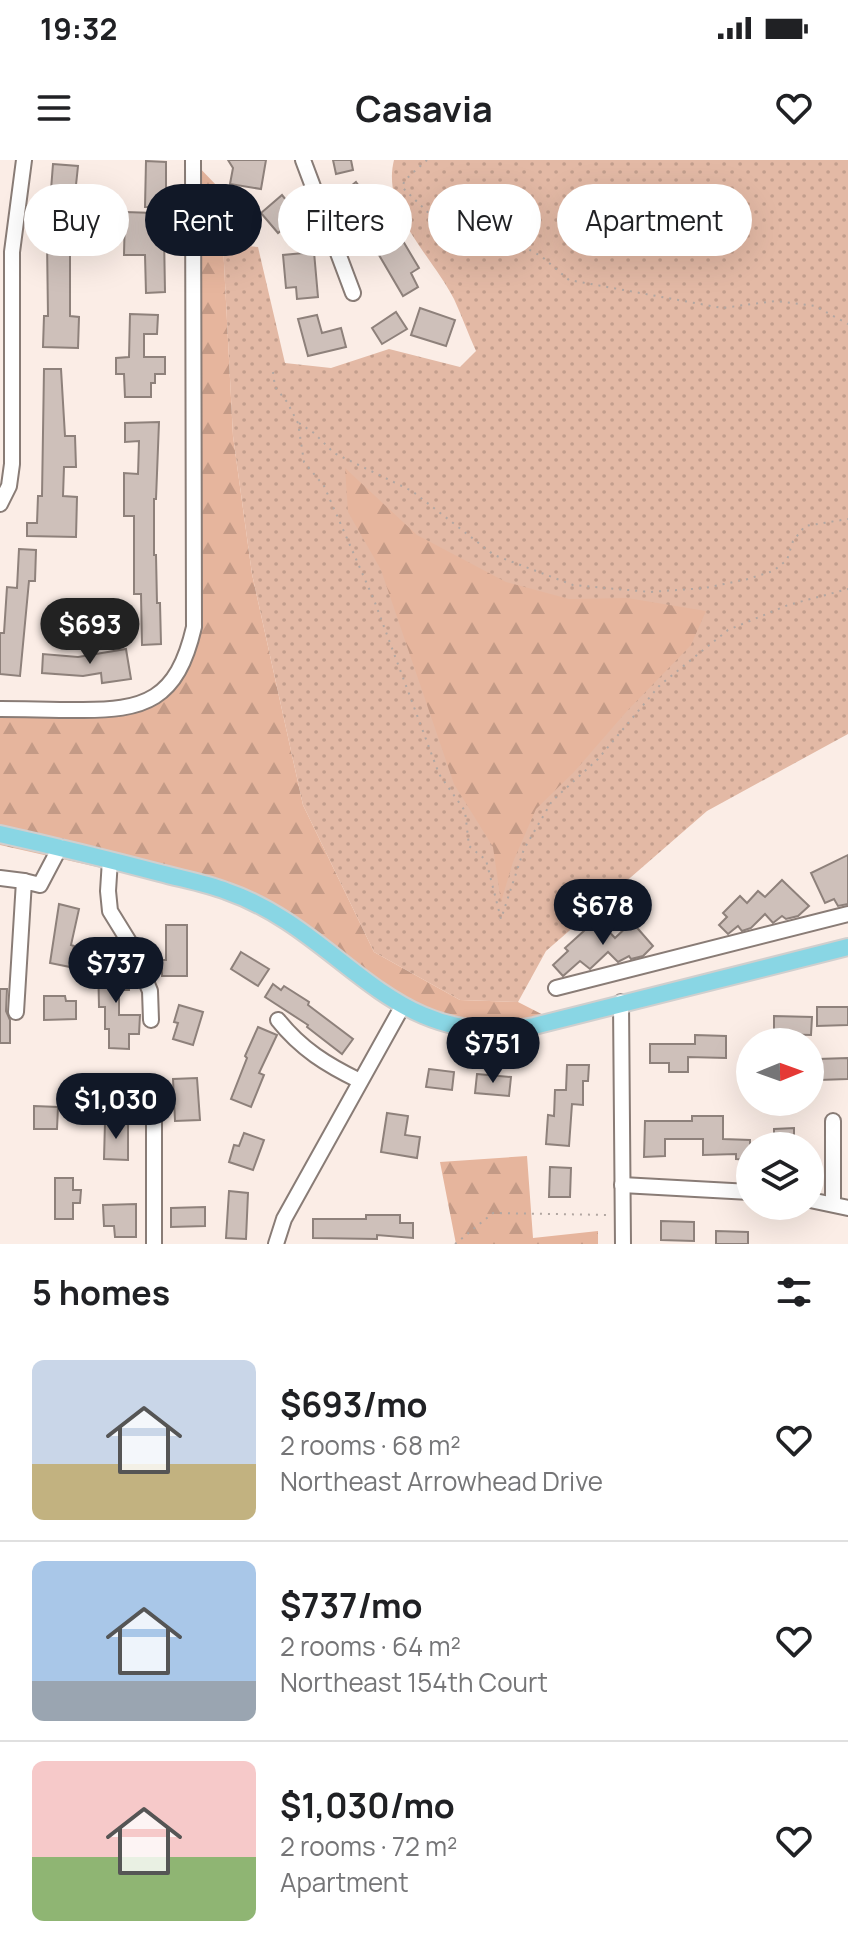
<!DOCTYPE html>
<meta charset="utf-8">
<style>
:root{--surface:#fff;--page:#f2f2f2;--text:#202124;--muted:#757577;--line:#e0e0e0;--accent:#111827}
body{margin:0;font-family:Manrope,sans-serif;background:var(--page);color:var(--text);height:100vh;display:flex;flex-direction:column;font-size:30px;white-space:nowrap}
*{box-sizing:border-box;margin:0}
p{font-size:26px;color:var(--muted)}
.icon{flex:none;width:44px;height:44px;fill:none;stroke:currentColor;stroke-width:2;stroke-linecap:round;stroke-linejoin:round}
.map{position:relative;height:1084px;overflow:hidden}
.drawer{display:flex;flex-direction:column;background:var(--surface);flex:1}
.drawer>*{flex:none}
.guide{position:absolute;left:24px;top:24px;width:800px;height:72px;display:flex;gap:16px}
.needle{width:52px;rotate:89deg}
.fabs{position:absolute;left:736px;top:868px;display:grid;gap:16px}
.fabs a{display:grid;place-items:center;width:88px;height:88px;border-radius:50%;background:var(--surface);box-shadow:0 8px 32px #0002;font-size:40px}
.price{position:absolute;translate:-50% -68px;padding:0 18px;border-radius:28px;background:var(--accent);color:#fff;font-size:26px;line-height:52px;filter:drop-shadow(0 2px 4px #0008)}
.price::after{content:'';position:absolute;left:50%;top:48px;width:24px;height:18px;margin-left:-12px;background:inherit;clip-path:polygon(0 0,100% 0,50% 100%)}
.price.active{background:#222;color:#fff}
ul{padding:0;list-style:none}
li{display:flex;align-items:center;gap:24px;height:200px;padding:0 32px}
li+li{border-top:2px solid var(--line)}
li span{display:grid;place-items:center;flex:none;width:224px;height:160px;border-radius:12px;color:#555}
li>.icon{margin-inline-start:auto}
span .icon{width:96px;height:96px;fill:#fffc;stroke-width:1}
li b{font-size:34px}
h2{display:flex;justify-content:space-between;align-items:center;height:96px;padding:0 32px;font-size:34px}
.tag{padding:0 28px;border-radius:36px;background:var(--surface);box-shadow:0 8px 32px #0002;font-size:28px;line-height:72px}
.tag.active{background:var(--accent);color:#fff}
.status{display:flex;justify-content:space-between;align-items:center;height:56px;padding:0 40px;background:var(--surface);direction:ltr}
.status svg{height:22px;fill:currentColor}
header{display:flex;justify-content:space-between;align-items:center;height:104px;padding:0 32px;background:var(--surface);font-size:36px;font-weight:700}
.map>svg:first-child{display:block}
.grass{fill:url(#grass-dots)}
.forest{fill:url(#forest-firs)}
.building{fill:#cec0ba;stroke:#8e817b;stroke-width:2}
.lines{fill:none;stroke-linecap:round;stroke-linejoin:round}
.minor-casing{stroke:#897c76;stroke-width:18}
.major-casing{stroke:#d0cfce;stroke-width:20}
.path{stroke:#b1a6a1;stroke-width:2;stroke-dasharray:2 6;stroke-linecap:butt}
.minor{stroke:#fff;stroke-width:14}
.major{stroke:#89d6e4;stroke-width:16}
</style>
<div class="status"><b>19:32</b><svg viewBox="0 0 49 12"><path d="M0 12V9h3v3zM5 12V6h3v6zM10 12V3h3v9zM15 12V0h3v12zM26 1h20v11H26zM47 4h2v5h-2z"/></svg></div>
<header><svg class="icon" aria-label="menu" viewBox="0 0 24 24"><path d="M4 6h16M4 12h16M4 18h16"/></svg>Casavia<svg class="icon" aria-label="heart" viewBox="0 0 24 24"><path d="M12 20l-8-8c-3-5 5-10 8-4 3-6 11-1 8 4z"/></svg></header>
<div class="map">
<svg width="848" height="1084" viewBox="0 0 848 1084">
<defs>
<pattern id="grass-dots" width="8" height="8" patternUnits="userSpaceOnUse" patternTransform="scale(2)"><rect width="8" height="8" fill="#e3b9a5"/><path d="M2 2h.1M6 6h.1" fill="none" stroke="#c29e8d" stroke-width="1.8" stroke-linecap="round"/></pattern>
<pattern id="forest-firs" width="22" height="20" patternUnits="userSpaceOnUse" patternTransform="scale(2)"><rect width="22" height="20" fill="#e6b59d"/><path d="M5 1l3.5 6h-7zM16 11l3.5 6h-7z" fill="#c49a86"/></pattern>
</defs>
<rect width="100%" height="100%" fill="#fbede6"/>
<path class="grass" d="M394,0H848V574L707,651L546,791L518,842L460,840L374,792L303,645L252,414L233,276L223,84L258,87L285,203L331,208L389,189L460,207L476,191C468,174 462,156 454,139C432,96 381,51 394,0Z"/>
<g class="forest">
<polygon points="193,1 218,27 223,84 233,276 252,414 303,645 374,792 460,840 518,842 561,864 508,877 454,874 402,847 285,759 226,736 0,685 0,549 110,551 154,538 188,492"/>
<polygon points="345,308 417,375 506,422 569,439 627,438 706,451 691,485 627,551 574,612 536,649 513,702 501,742 493,687 454,624 381,410 348,352"/>
<polygon points="527,996 533,1078 598,1071 598,1084 456,1084 440,1002"/>
</g>
<g class="building">
<polygon points="228,0 266,0 261,29 230,24 233,8"/>
<polygon points="333,0 351,0 353,10 336,14"/>
<polygon points="146,1 166,2 166,48 145,47"/>
<polygon points="53,4 78,6 70,82 70,156 79,157 78,188 43,187 44,156 48,156 47,81"/>
<polygon points="356,22 371,42 385,42 386,78 361,79 360,50 345,31"/>
<polygon points="282,35 299,56 278,73 261,53"/>
<polygon points="125,52 154,53 154,74 164,74 165,132 146,133 145,95 124,95"/>
<polygon points="403,81 419,108 411,113 418,127 403,136 379,95"/>
<polygon points="314,92 318,137 297,139 296,127 286,128 283,95"/>
<polygon points="420,148 455,160 446,186 411,175"/>
<polygon points="396,152 407,169 382,184 372,168"/>
<polygon points="130,154 158,155 157,174 144,174 144,197 165,197 165,214 155,214 155,223 151,223 151,237 125,237 124,214 116,214 116,198 129,197"/>
<polygon points="317,155 322,173 341,168 346,187 308,196 298,159"/>
<polygon points="44,209 61,209 65,276 75,276 76,307 64,307 63,336 77,337 76,377 27,376 27,363 37,363 38,336 42,336"/>
<polygon points="159,262 156,339 154,339 154,395 156,395 157,443 160,443 161,484 142,485 141,434 134,434 134,356 124,356 124,313 138,314 139,281 125,282 125,263"/>
<polygon points="19,389 36,390 35,421 29,421 20,516 0,514 0,473 4,473 7,427 17,428"/>
<polygon points="126,489 131,519 102,523 101,513 83,516 42,513 43,494 78,497"/>
<polygon points="848,695 848,744 838,746 834,739 825,743 811,713"/>
<polygon points="782,720 809,746 798,756 786,759 782,756 773,763 765,754 751,768 742,771 738,766 728,774 719,765 727,757 723,753 740,736 747,743 758,731 765,737"/>
<polygon points="59,744 79,749 71,785 74,786 70,807 50,803"/>
<polygon points="632,762 653,786 643,796 631,799 629,796 618,802 608,792 590,809 580,801 563,816 553,805 568,791 565,788 585,770 604,766 615,778"/>
<polygon points="166,765 187,765 187,816 162,816 162,800 166,800"/>
<polygon points="241,792 269,809 258,826 231,809"/>
<polygon points="98,800 118,800 118,814 129,814 129,830 119,830 119,855 140,855 139,874 129,874 129,889 109,888 109,869 105,869 105,847 99,847"/>
<polygon points="273,824 281,830 284,826 309,842 308,845 353,879 342,894 307,867 308,865 265,837"/>
<polygon points="0,829 7,829 6,851 10,860 10,883 0,883"/>
<polygon points="44,836 65,836 66,841 76,841 76,859 44,860"/>
<polygon points="179,845 203,852 193,885 173,879 178,863 174,862"/>
<polygon points="817,847 848,847 848,865 817,866"/>
<polygon points="774,856 812,857 811,875 774,874"/>
<polygon points="258,867 277,875 259,913 264,915 251,947 231,939 247,898 245,896"/>
<polygon points="695,875 726,876 726,898 688,897 688,912 669,912 669,903 650,903 650,884 695,884"/>
<polygon points="848,898 848,919 819,920 818,899"/>
<polygon points="567,905 589,905 588,921 583,921 583,945 572,944 569,986 546,984 548,955 554,956 555,930 566,930"/>
<polygon points="429,909 454,912 452,930 426,927"/>
<polygon points="477,914 511,917 509,936 475,933"/>
<polygon points="197,918 200,960 175,961 173,919"/>
<polygon points="34,946 58,947 57,969 34,969"/>
<polygon points="387,953 408,956 405,975 420,977 417,998 381,992"/>
<polygon points="692,956 723,956 723,979 750,980 750,1000 736,999 736,994 703,995 703,979 665,979 665,996 644,997 645,961 692,961"/>
<polygon points="105,962 128,963 128,1000 104,999"/>
<polygon points="794,968 794,986 774,986 774,969"/>
<polygon points="244,973 264,980 253,1010 229,1002 234,985 239,986"/>
<polygon points="550,1007 571,1008 570,1037 549,1037"/>
<polygon points="55,1018 73,1018 73,1030 81,1030 80,1043 73,1043 73,1059 55,1059"/>
<polygon points="229,1031 248,1033 246,1079 226,1078"/>
<polygon points="136,1044 136,1077 115,1077 114,1066 104,1066 103,1045"/>
<polygon points="205,1047 205,1066 171,1067 171,1048"/>
<polygon points="366,1055 400,1055 400,1063 413,1063 413,1078 377,1075 377,1079 313,1078 313,1059 366,1059"/>
<polygon points="661,1061 694,1062 694,1081 661,1080"/>
<polygon points="716,1071 748,1072 748,1084 716,1084"/>
</g>
<g class="lines">
<g class="minor-casing">
<g id="minor">
<polyline points="303,0 353,133"/>
<polyline points="0,344 9,326 12,304 12,92 24,0"/>
<path d="M0,549C25,549 50,550 76,550C146,551 177,540 194,467L193,0"/>
<polyline points="110,700 108,731 110,751 131,785 150,831 151,860"/>
<polyline points="0,718 24,721"/>
<polyline points="556,828 848,754"/>
<polyline points="621,842 623,1084"/>
<polyline points="16,852 24,721 40,725 60,687"/>
<path d="M278,860C301,889 327,905 360,921"/>
<polyline points="154,934 154,1084"/>
<polyline points="622,1025 750,1032"/>
<polyline points="810,1040 848,1048"/>
<polyline points="833,1044 833,961"/>
<polyline points="276,1084 284,1059 402,847"/>
</g>
</g>
<g class="major-casing">
<path id="major" d="M0,674C54,686 107,699 160,713C182,719 205,723 226,731C345,772 389,893 534,866L848,787"/>
</g>
<g class="path">
<polyline points="427,0 405,20 402,27 451,75 483,65 541,96 569,120 722,148 775,141 815,146 848,164"/>
<polyline points="273,212 275,227 287,242 298,263 304,302 324,326 374,440 439,614 465,651 469,686 486,700 501,759 524,689 552,641 598,599 660,525 728,470 788,445 848,429"/>
<polyline points="299,263 314,273 334,293 412,331 494,395 573,425 650,432 705,428 748,419 773,411 787,400 793,381 805,366 848,359"/>
<polyline points="455,1084 493,1053 610,1055"/>
</g>
<use href="#minor" class="minor"/>
<use href="#major" class="major"/>
</g>
</svg>
<div class="fabs">
<a><svg class="needle" viewBox="-14 -14 28 28"><path d="M0-13l5 13h-10z" fill="#e53935"/><path d="M0 13l5-13h-10z" fill="#757577"/></svg></a>
<a><svg class="icon" aria-label="layers" viewBox="0 0 24 24"><path d="M12 4l9 5-9 5-9-5zM3 14l9 5 9-5"/></svg></a>
</div>
<b class="price active" style="left:90px;top:506px">$693</b>
<b class="price" style="left:603px;top:787px">$678</b>
<b class="price" style="left:116px;top:845px">$737</b>
<b class="price" style="left:493px;top:925px">$751</b>
<b class="price" style="left:116px;top:981px">$1,030</b>
<div class="guide">
<a class="tag">Buy</a>
<a class="tag active">Rent</a>
<a class="tag">Filters</a>
<a class="tag">New</a>
<a class="tag">Apartment</a>
</div>
</div>
<section class="drawer">
<h2>5 homes<svg class="icon" aria-label="filters" viewBox="0 0 24 24"><path d="M4 7h16M4 17h16"/><circle cx="9" cy="7" r="2"/><circle cx="15" cy="17" r="2"/></svg></h2>
<ul>
<li><span style="background:linear-gradient(#c9d6e8 65%,#c2b280 0)"><svg class="icon" aria-label="home" viewBox="0 0 24 24"><path d="M3 11l9-7 9 7M6 9v11h12V9"/></svg></span><div><b>$693/mo</b><p>2 rooms · 68 m²</p><p>Northeast Arrowhead Drive</p></div><svg class="icon" aria-label="heart" viewBox="0 0 24 24"><path d="M12 20l-8-8c-3-5 5-10 8-4 3-6 11-1 8 4z"/></svg></li>
<li><span style="background:linear-gradient(#a9c7e8 75%,#9aa5b1 0)"><svg class="icon" aria-label="home" viewBox="0 0 24 24"><path d="M3 11l9-7 9 7M6 9v11h12V9"/></svg></span><div><b>$737/mo</b><p>2 rooms · 64 m²</p><p>Northeast 154th Court</p></div><svg class="icon" aria-label="heart" viewBox="0 0 24 24"><path d="M12 20l-8-8c-3-5 5-10 8-4 3-6 11-1 8 4z"/></svg></li>
<li><span style="background:linear-gradient(#f6c9c9 60%,#8fb573 0)"><svg class="icon" aria-label="home" viewBox="0 0 24 24"><path d="M3 11l9-7 9 7M6 9v11h12V9"/></svg></span><div><b>$1,030/mo</b><p>2 rooms · 72 m²</p><p>Apartment</p></div><svg class="icon" aria-label="heart" viewBox="0 0 24 24"><path d="M12 20l-8-8c-3-5 5-10 8-4 3-6 11-1 8 4z"/></svg></li>
</ul>
</section>
